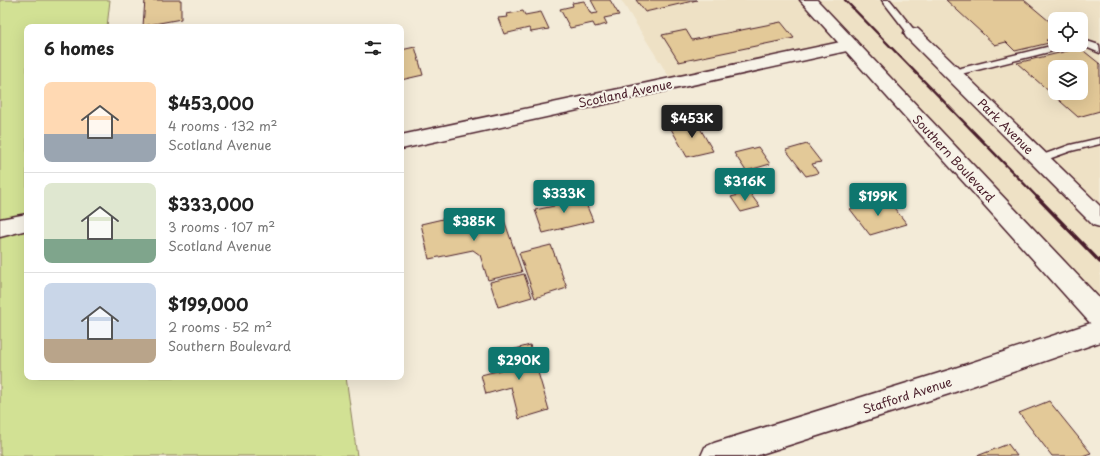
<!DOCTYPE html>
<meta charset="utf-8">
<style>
:root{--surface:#fff;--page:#f2f2f2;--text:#222;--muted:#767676;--line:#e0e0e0;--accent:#0f766e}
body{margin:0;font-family:"Playpen Sans",sans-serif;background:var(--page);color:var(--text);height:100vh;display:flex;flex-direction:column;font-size:15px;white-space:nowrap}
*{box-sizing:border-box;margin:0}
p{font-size:13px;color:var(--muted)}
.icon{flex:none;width:22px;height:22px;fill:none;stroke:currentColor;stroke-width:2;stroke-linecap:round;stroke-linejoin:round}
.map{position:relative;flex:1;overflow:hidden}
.panel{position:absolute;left:24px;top:24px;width:380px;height:356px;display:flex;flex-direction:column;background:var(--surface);border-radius:8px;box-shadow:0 4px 16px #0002}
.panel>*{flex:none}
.buttons{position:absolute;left:1048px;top:12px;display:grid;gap:8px}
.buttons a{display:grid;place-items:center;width:40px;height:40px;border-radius:8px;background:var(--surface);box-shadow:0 4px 16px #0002;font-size:20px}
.price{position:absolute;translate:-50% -34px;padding:0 9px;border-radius:4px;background:var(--accent);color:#fff;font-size:13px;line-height:26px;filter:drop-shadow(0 1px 2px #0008)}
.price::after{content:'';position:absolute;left:50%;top:24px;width:12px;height:9px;margin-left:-6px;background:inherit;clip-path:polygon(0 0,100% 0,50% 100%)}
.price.on{background:#222;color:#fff}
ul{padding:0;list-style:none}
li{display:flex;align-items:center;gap:12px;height:100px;padding:0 20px}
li+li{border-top:1px solid var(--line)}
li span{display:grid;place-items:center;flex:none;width:112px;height:80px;border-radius:8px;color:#555}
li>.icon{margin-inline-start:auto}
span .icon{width:48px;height:48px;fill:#fffc;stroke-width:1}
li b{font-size:17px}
h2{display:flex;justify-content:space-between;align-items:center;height:48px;padding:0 20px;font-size:17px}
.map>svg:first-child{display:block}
.built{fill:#eee1c5;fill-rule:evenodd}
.green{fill:#d2e194;stroke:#8e8060}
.building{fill:#e3c998;stroke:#4a1f2b;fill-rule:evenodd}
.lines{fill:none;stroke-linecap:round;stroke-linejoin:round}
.service-casing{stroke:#4a1f2b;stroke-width:3}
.minor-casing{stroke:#4a1f2b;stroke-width:3}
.tertiary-casing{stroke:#4a1f2b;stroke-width:3}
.service{fill:#f7f3e8;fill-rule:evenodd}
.minor{fill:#f7f3e8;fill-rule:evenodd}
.tertiary{fill:#f7f3e8;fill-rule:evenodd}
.rail-far1{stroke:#4a1f2b;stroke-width:2.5}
.rail{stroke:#4a1f2b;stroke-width:3.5}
.labels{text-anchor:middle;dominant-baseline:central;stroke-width:4;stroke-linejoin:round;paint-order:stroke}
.street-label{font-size:12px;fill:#4a1f2b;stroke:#f7f3e8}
</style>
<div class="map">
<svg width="1100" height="456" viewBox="0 0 1100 456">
<rect width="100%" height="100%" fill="#f3ebd8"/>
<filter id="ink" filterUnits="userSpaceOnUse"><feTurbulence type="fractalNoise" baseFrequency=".025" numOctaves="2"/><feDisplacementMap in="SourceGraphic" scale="8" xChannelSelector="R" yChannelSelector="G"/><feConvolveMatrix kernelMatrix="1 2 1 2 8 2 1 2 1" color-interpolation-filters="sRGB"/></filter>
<g filter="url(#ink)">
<path class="built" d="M621,0H1098L1100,1V316L850,46L673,83ZM1055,19H1081V45H1055ZM1055,67H1081V93H1055Z"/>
<polygon class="green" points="0,0 110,0 107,27 27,27 27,377 346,377 357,456 0,456"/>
<g class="building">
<polygon points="145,0 181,0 181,19 143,26"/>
<polygon points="591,0 610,0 619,15 604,18 607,24 595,27 593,23 570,28 560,9 573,6 572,3 584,1 591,14 598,13"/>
<polygon points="636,0 697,0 645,12"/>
<polygon points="946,0 1024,0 1055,26 1055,38 1046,40 1049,43 1015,51 1006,42 995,45"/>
<polygon points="523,11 525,15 541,12 549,29 531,32 529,28 504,34 498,18 508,17 507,14"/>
<polygon points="781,22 794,38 679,62 662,35 686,30 692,40"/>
<polygon points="415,47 423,75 401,80 401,50"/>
<path d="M1080,48L1100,64V111L1078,117L1017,63ZM1055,67H1081V93H1055Z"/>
<polygon points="696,121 713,151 687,157 670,127"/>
<polygon points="807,144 821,162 812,164 818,173 806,176 786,150"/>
<polygon points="758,147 770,164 746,171 734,153"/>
<polygon points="749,192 760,207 741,212 731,197"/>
<polygon points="570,194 573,201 584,199 593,221 543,233 535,210 554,206 552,199"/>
<polygon points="887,199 907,224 870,235 850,209"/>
<polygon points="501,211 522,272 488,280 480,255 473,250 429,259 421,224 464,214 465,220"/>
<polygon points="551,245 567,288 535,298 519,253"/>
<polygon points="524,274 532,297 498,307 490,282"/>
<polygon points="530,345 549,410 519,419 511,387 486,394 481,375 501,370 497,354"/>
<polygon points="1049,401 1091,453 1082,456 1052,456 1019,413"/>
<polygon points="1008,444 1017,456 977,456"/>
</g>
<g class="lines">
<g class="service-casing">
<g id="service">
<polygon points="882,0 890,0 915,31 915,35 909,35"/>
<polygon points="1081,39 1099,45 1100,53 1081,45"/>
<polygon points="1055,45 1069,45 1065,48 953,76 949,73 953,70"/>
<polygon points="1100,138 1100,144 1071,151 1040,162 1035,159 1037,157 1070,145"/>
</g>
</g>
<g class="minor-casing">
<g id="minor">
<polygon points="912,28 918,29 1100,206 1100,227 1093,225 906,37 904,33 906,29"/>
<polygon points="850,40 856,41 858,45 856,49 401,149 401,135"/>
<polygon points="27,214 27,230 0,237 0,219"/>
<polygon points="1100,320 1100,342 949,394 755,456 701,456 705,447 714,443 949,370"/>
</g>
</g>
<g class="tertiary-casing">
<polygon id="tertiary" points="800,0 817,0 1100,299 1100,327 1091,324"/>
</g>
<use href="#service" class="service"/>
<use href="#minor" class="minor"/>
<use href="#tertiary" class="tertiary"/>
<polyline class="rail-far1" points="845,0 1038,198"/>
<polyline class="rail" points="1037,197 1100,262"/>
</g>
</g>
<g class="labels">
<g class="street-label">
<text transform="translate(625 93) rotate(-12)">Scotland Avenue</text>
<text transform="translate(1006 126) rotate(45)">Park Avenue</text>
<text transform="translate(954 158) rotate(47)">Southern Boulevard</text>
<text transform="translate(907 395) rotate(-18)">Stafford Avenue</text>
</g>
</g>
</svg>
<div class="buttons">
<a><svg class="icon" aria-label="locate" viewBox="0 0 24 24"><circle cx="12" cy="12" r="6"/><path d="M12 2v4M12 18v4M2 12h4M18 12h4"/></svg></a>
<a><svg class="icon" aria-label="layers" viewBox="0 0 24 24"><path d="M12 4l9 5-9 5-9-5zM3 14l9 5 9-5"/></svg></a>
</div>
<b class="price on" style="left:692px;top:139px">$453K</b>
<b class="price" style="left:745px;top:202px">$316K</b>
<b class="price" style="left:564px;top:214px">$333K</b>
<b class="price" style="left:878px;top:217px">$199K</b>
<b class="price" style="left:474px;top:242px">$385K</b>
<b class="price" style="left:519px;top:381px">$290K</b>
<section class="panel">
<h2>6 homes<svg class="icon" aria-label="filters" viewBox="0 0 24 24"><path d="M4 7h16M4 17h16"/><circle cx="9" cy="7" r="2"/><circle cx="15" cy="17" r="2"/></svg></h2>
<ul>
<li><span style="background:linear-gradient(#ffd9b3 65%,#9aa5b1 0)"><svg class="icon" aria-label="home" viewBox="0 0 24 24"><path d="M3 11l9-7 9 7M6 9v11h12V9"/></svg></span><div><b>$453,000</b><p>4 rooms · 132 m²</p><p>Scotland Avenue</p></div></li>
<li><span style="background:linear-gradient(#dfe7d0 70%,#7fa58c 0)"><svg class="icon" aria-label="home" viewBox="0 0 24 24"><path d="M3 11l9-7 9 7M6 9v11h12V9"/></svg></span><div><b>$333,000</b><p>3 rooms · 107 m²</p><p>Scotland Avenue</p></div></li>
<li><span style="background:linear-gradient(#c9d6e8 70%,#b9a48a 0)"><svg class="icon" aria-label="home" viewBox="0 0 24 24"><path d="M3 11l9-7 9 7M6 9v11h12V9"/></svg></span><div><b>$199,000</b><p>2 rooms · 52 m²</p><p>Southern Boulevard</p></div></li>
</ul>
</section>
</div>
